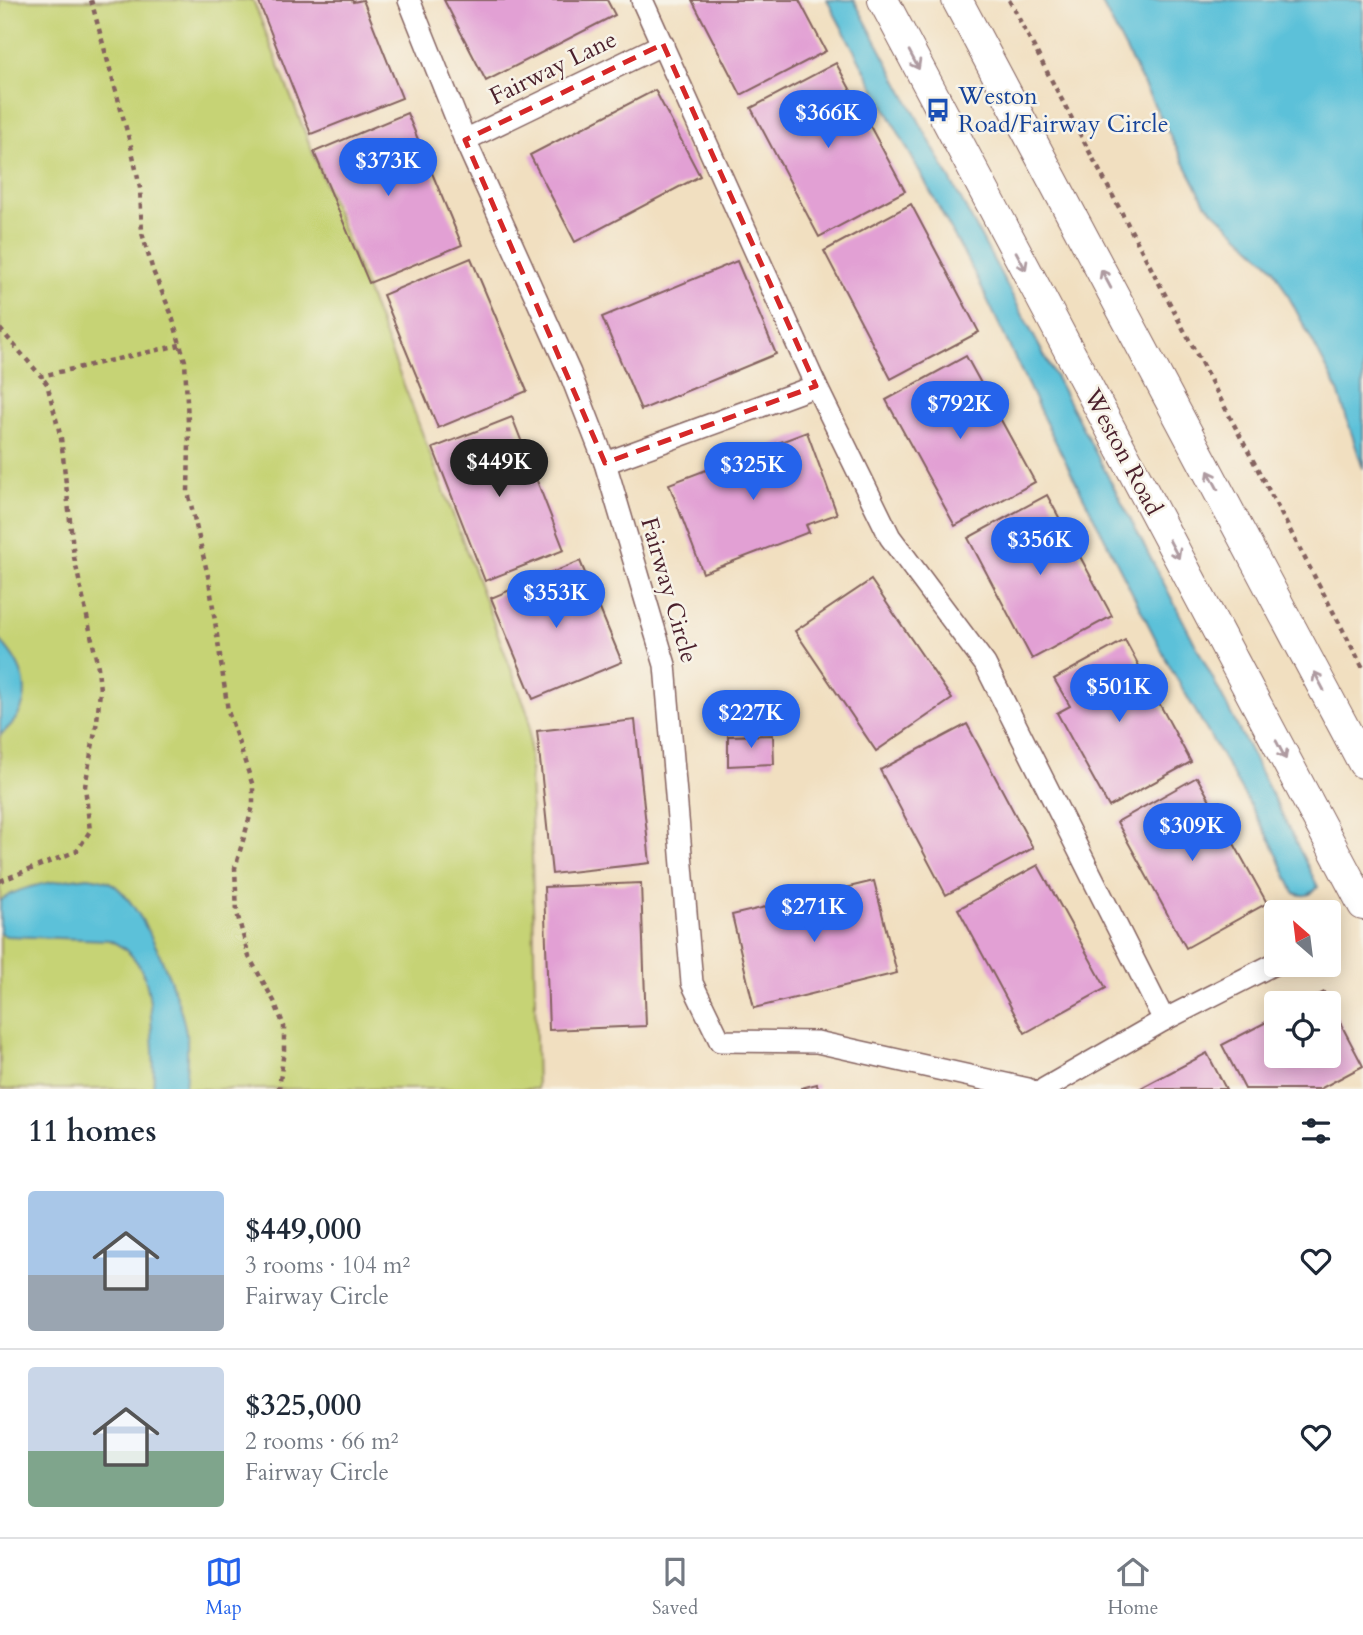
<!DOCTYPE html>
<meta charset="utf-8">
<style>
:root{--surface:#fff;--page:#f6f6f7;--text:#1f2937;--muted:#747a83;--line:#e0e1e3;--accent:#2563eb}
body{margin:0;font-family:Cardo,serif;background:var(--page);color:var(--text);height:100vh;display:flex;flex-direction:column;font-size:26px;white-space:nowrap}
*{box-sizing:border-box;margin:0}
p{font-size:23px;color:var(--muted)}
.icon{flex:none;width:38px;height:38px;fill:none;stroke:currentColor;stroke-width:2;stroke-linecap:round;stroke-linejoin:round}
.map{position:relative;height:1089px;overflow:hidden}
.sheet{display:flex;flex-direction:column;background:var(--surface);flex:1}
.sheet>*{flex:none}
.needle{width:46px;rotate:332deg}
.controls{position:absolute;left:1264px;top:900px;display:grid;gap:14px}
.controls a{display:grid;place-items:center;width:77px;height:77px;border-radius:7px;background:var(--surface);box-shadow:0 4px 18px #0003;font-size:35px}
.price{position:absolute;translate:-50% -60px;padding:0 16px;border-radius:24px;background:var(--accent);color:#fff;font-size:23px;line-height:46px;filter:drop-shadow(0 2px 4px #0008)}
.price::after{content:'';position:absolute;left:50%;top:42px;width:21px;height:16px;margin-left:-10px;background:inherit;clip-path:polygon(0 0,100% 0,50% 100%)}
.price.on{background:#222;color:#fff}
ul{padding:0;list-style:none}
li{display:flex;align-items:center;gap:21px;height:175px;padding:0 28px}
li+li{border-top:2px solid var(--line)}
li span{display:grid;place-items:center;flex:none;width:196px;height:140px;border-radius:7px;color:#555}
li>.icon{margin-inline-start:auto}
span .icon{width:84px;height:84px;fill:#fffc;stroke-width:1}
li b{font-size:30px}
h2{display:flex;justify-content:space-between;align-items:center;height:84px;padding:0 28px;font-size:30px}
.tab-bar{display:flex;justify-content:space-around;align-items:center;height:98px;border-top:2px solid var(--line);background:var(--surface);font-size:19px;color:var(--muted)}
.tab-bar a{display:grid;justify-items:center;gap:4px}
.tab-bar .on{color:var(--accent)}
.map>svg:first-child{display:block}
.green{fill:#c6d375;stroke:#887950;stroke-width:2}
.water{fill:#5bc1d9;stroke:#527082;stroke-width:2}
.building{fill:#e2a0d4}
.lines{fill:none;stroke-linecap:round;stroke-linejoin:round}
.street-casing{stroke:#84625f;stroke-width:24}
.secondary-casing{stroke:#84625f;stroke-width:32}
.path{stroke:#84625f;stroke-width:4.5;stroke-dasharray:5 5;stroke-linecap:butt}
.street{stroke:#fff;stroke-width:21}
.secondary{stroke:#fff;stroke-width:30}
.oneway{stroke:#ae9aa0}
.marked{fill:none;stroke:#d62828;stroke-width:5;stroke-dasharray:14 9;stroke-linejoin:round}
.labels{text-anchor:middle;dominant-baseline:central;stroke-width:5;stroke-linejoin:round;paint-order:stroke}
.street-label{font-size:24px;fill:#4a1f2b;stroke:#f7f3e8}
.transit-label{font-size:24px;fill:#164399;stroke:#f7f3e8;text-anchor:start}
</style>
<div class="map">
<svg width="1363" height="1089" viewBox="0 0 1363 1089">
<rect width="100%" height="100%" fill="#f7f3e8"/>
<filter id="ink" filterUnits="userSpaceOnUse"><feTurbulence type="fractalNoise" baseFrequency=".0143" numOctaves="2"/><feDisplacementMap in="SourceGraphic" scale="14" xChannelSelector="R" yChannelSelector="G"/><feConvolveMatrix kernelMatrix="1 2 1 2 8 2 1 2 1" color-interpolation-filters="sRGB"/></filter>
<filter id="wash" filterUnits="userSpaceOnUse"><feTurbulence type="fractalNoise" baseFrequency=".00686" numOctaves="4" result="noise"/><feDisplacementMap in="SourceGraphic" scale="28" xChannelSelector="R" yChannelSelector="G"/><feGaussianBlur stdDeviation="1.57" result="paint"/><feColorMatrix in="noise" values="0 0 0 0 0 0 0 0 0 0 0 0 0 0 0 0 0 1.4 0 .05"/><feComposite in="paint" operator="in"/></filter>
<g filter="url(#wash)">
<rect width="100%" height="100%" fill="#f1dfc0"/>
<polygon class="green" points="0,0 253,0 409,398 529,717 537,1089 0,1089"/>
<g class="water">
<path d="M827,0H854C1012,294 1170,588 1318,887C1310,896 1305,897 1294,893L1272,843L1170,667L1044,419L977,278Z"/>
<polygon points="1100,0 1363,0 1363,469 1337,388 1273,267 1205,203"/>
<path d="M0,640C29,671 37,706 0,735Z"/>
<path d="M88,877C94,878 103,879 109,882C142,898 184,1004 187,1040C188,1056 186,1073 185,1089H153C155,1071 153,1052 152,1034C150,995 150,958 109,940L6,936L0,933V901C20,885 62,880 88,877Z"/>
</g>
<g id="blocks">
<g class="building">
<polygon points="258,0 352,0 353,2 363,0 402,98 311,134"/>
<polygon points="444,0 607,0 615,15 486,81"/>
<polygon points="692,0 799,0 826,51 741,95"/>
<polygon points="836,63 905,191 819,237 751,108"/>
<polygon points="655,90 700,176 575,242 530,155"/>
<polygon points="407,113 462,245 369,283 314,152"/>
<polygon points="911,204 979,332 891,379 824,251"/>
<polygon points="471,258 527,391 438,428 383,295"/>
<polygon points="737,261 776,354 641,410 602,317"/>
<polygon points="966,356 1035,482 955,526 886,400"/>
<polygon points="512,417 564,550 485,581 433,448"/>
<polygon points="807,432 837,514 806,525 809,532 703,573 669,484"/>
<polygon points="1047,495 1112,616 1032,659 968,538"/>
<polygon points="580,561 622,662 533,699 491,598"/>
<polygon points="871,580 952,699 876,751 795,631"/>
<polygon points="1125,640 1191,762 1109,807 1057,713 1070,706 1054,679"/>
<polygon points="635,720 650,863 552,874 537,731"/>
<polygon points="967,724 1033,848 946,895 880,770"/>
<polygon points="773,735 774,764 728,766 728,736"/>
<polygon points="1197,777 1267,903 1186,948 1117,822"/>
<polygon points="1038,865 1106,988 1025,1033 958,909"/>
<polygon points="874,881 897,973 754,1008 732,915"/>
<polygon points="641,883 646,1026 549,1030 544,887"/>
<polygon points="1324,992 1363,1066 1320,1089 1245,1089 1222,1045 1276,1017 1276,1055 1328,1055 1328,1003 1303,1003"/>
<polygon points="1207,1053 1226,1089 1139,1089"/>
<polygon points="817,1084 818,1089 801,1089 801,1088"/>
</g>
</g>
</g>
<g filter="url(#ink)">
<use href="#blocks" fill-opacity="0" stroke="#84625f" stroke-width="2"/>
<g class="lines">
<g class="street-casing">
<g id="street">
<polyline points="409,0 465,140 570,373 605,463 665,665 692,983 720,1041 817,1042 1028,1089"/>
<polyline points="642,0 816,386 890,537 985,664 1164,1020 1044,1089"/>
<polyline points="465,140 663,44"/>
<polyline points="605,463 816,386"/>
<polyline points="1164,1020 1276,963"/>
</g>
</g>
<g class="secondary-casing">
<g id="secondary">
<polyline points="883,0 1363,905"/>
<polyline points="957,0 1363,763"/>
</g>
</g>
<g class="path">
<polyline points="91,0 131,146 140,188 142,233 153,271 171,313 185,361 189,442 188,492 209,580 228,711 253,786 253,806 235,868 237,913 249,957 274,1001 284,1026 284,1050 279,1089"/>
<polyline points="1009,0 1363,668"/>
<polyline points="0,329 41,376 180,345"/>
<polyline points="0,881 77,851 90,831 85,786 97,721 100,691 98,667 74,557 61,438 47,384 41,376"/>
</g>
<use href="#street" class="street"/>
<use href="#secondary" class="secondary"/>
</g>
<defs><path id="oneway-shaft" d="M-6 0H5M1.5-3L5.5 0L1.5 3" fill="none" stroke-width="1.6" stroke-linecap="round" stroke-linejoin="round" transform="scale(1.75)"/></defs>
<g class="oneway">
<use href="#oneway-shaft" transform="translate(914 60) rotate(62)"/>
<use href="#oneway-shaft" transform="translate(1021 261) rotate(62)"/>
<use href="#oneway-shaft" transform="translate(1106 279) rotate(-118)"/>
<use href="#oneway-shaft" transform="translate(1213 480) rotate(-118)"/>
<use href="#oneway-shaft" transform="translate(1174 549) rotate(62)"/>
<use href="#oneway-shaft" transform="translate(1319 681) rotate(-118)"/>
<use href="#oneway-shaft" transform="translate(1281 750) rotate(62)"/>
</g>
</g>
<path class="marked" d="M663,44L816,386L605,463L465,140Z"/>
<defs>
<g id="bus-bare" transform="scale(1.89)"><path d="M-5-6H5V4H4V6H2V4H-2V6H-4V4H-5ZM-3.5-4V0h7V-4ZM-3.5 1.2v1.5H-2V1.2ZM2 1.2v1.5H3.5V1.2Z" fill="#1a4fb4" stroke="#f7f3e8" stroke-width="2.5" paint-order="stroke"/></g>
</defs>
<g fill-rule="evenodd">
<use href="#bus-bare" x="938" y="110"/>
</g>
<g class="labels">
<g class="street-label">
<text transform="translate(553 68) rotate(-26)">Fairway Lane</text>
<text transform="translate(1123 452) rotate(62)">Weston Road</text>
<text transform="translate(669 590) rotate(74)">Fairway Circle</text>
</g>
<g class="transit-label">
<text x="958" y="96">Weston<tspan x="958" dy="28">Road/Fairway Circle</tspan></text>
</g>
</g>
</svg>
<div class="controls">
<a><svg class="needle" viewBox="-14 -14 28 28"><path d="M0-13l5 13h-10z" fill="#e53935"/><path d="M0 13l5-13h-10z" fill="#747a83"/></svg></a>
<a><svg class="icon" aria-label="locate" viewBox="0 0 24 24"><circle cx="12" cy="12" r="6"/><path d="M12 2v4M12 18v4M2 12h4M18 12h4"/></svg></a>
</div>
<b class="price" style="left:828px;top:150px">$366K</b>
<b class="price" style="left:388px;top:198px">$373K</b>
<b class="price" style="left:960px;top:441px">$792K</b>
<b class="price on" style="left:499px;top:499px">$449K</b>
<b class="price" style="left:753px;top:502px">$325K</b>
<b class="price" style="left:1040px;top:577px">$356K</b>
<b class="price" style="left:556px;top:630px">$353K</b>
<b class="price" style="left:1119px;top:724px">$501K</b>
<b class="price" style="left:751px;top:750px">$227K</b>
<b class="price" style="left:1192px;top:863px">$309K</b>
<b class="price" style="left:814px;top:944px">$271K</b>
</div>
<section class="sheet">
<h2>11 homes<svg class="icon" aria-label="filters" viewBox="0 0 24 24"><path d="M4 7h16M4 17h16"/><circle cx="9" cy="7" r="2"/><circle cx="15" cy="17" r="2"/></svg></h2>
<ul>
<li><span style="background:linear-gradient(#a9c7e8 60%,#9aa5b1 0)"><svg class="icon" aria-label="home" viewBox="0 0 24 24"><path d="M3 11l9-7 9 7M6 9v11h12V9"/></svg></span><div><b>$449,000</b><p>3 rooms · 104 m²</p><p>Fairway Circle</p></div><svg class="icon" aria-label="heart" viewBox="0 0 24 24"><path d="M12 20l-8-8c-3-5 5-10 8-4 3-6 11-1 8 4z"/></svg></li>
<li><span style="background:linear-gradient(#c9d6e8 60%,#7fa58c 0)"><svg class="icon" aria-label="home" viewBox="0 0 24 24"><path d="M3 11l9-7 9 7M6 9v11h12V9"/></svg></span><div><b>$325,000</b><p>2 rooms · 66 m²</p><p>Fairway Circle</p></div><svg class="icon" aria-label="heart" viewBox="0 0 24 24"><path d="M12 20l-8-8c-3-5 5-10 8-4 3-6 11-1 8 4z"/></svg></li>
</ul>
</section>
<nav class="tab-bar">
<a class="on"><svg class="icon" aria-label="map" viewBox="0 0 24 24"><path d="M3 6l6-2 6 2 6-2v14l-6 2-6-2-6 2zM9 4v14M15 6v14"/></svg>Map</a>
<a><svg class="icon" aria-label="saved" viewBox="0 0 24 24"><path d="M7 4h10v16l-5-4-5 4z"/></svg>Saved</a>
<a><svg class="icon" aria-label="home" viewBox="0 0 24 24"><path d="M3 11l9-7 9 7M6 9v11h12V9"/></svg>Home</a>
</nav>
